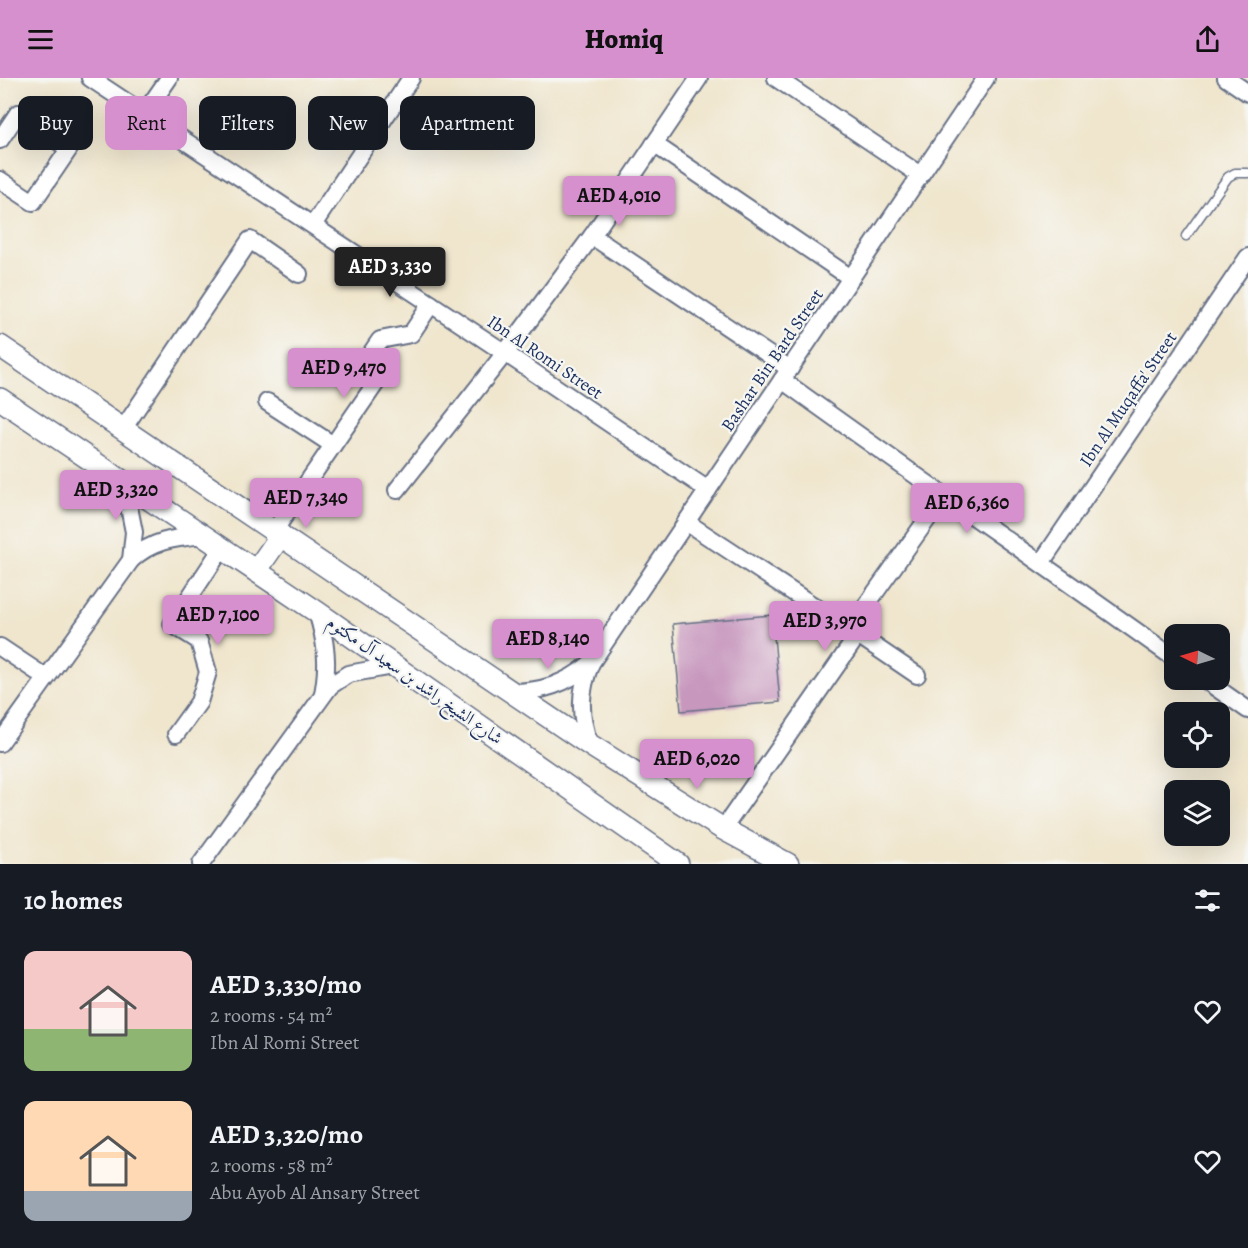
<!DOCTYPE html>
<meta charset="utf-8">
<style>
:root{--surface:#171b24;--page:#20242c;--text:#f1f3f6;--muted:#9ea1a6;--accent:#d690ce}
body{margin:0;font-family:Alegreya,Amiri,serif;background:var(--page);color:var(--text);height:100vh;display:flex;flex-direction:column;font-size:22px;white-space:nowrap}
*{box-sizing:border-box;margin:0}
p{font-size:20px;color:var(--muted)}
.icon{flex:none;width:33px;height:33px;fill:none;stroke:currentColor;stroke-width:2;stroke-linecap:round;stroke-linejoin:round}
.map{position:relative;height:786px;overflow:hidden}
.details{display:flex;flex-direction:column;background:var(--surface);flex:1}
.details>*{flex:none}
.banner{position:absolute;left:18px;top:18px;width:600px;height:54px;display:flex;gap:12px}
.needle{width:39px;rotate:275deg}
.fabs{position:absolute;left:1164px;top:546px;display:grid;gap:12px}
.fabs a{display:grid;place-items:center;width:66px;height:66px;border-radius:12px;background:var(--surface);box-shadow:0 6px 24px #0002;font-size:30px}
.price{position:absolute;translate:-50% -51px;padding:0 14px;border-radius:6px;background:var(--accent);color:#111;font-size:20px;line-height:39px;filter:drop-shadow(0 2px 3px #0008)}
.price::after{content:'';position:absolute;left:50%;top:36px;width:18px;height:14px;margin-left:-9px;background:inherit;clip-path:polygon(0 0,100% 0,50% 100%)}
.price.on{background:#222;color:#fff}
ul{padding:0;list-style:none}
li{display:flex;align-items:center;gap:18px;height:150px;padding:0 24px}
li span{display:grid;place-items:center;flex:none;width:168px;height:120px;border-radius:12px;color:#555}
li>.icon{margin-inline-start:auto}
span .icon{width:72px;height:72px;fill:#fffc;stroke-width:1}
li b{font-size:26px}
h2{display:flex;justify-content:space-between;align-items:center;height:72px;padding:0 24px;font-size:26px}
.pill{padding:0 21px;border-radius:12px;background:var(--surface);box-shadow:0 6px 24px #0002;font-size:21px;line-height:54px}
.pill.on{background:var(--accent);color:#111}
header{display:flex;justify-content:space-between;align-items:center;height:78px;padding:0 24px;background:var(--accent);color:#111;font-size:27px;font-weight:800}
.map>svg:first-child{display:block}
.building{fill:#c797be}
.lines{fill:none;stroke-linecap:round;stroke-linejoin:round}
.service-casing{stroke:#666f85;stroke-width:11}
.minor-casing{stroke:#666f85;stroke-width:20}
.tertiary-casing{stroke:#666f85;stroke-width:24}
.service{stroke:#fff;stroke-width:8}
.minor{stroke:#fff;stroke-width:16}
.tertiary{stroke:#fff;stroke-width:21}
.labels{text-anchor:middle;dominant-baseline:central;stroke-width:4.5;stroke-linejoin:round;paint-order:stroke}
.street-label{font-size:18px;fill:#1b2f5e;stroke:#f6f6f2}
</style>
<header><svg class="icon" aria-label="menu" viewBox="0 0 24 24"><path d="M4 6h16M4 12h16M4 18h16"/></svg>Homiq<svg class="icon" aria-label="share" viewBox="0 0 24 24"><path d="M12 15V3M7 8l5-5 5 5M5 13v7h14v-7"/></svg></header>
<div class="map">
<svg width="1248" height="786" viewBox="0 0 1248 786">
<rect width="100%" height="100%" fill="#f6f6f2"/>
<filter id="ink" filterUnits="userSpaceOnUse"><feTurbulence type="fractalNoise" baseFrequency=".0167" numOctaves="2"/><feDisplacementMap in="SourceGraphic" scale="12" xChannelSelector="R" yChannelSelector="G"/><feConvolveMatrix kernelMatrix="1 2 1 2 8 2 1 2 1" color-interpolation-filters="sRGB"/></filter>
<filter id="wash" filterUnits="userSpaceOnUse"><feTurbulence type="fractalNoise" baseFrequency=".008" numOctaves="4" result="noise"/><feDisplacementMap in="SourceGraphic" scale="24" xChannelSelector="R" yChannelSelector="G"/><feGaussianBlur stdDeviation="1.35" result="paint"/><feColorMatrix in="noise" values="0 0 0 0 0 0 0 0 0 0 0 0 0 0 0 0 0 1.4 0 .05"/><feComposite in="paint" operator="in"/></filter>
<g filter="url(#wash)">
<rect width="100%" height="100%" fill="#f0e6ce"/>
<g id="blocks">
<polygon class="building" points="772,537 780,624 681,633 673,546"/>
</g>
</g>
<g filter="url(#ink)">
<use href="#blocks" fill-opacity="0" stroke="#666f85" stroke-width="1.5"/>
<g class="lines">
<g class="service-casing">
<polyline id="service" points="1186,158 1228,99 1235,95 1248,95"/>
</g>
<g class="minor-casing">
<g id="minor">
<polyline points="90,0 505,275 708,412"/>
<polyline points="776,0 920,97"/>
<polyline points="1226,0 1248,15"/>
<polyline points="144,36 169,0"/>
<polyline points="0,62 18,35 69,71 33,124 0,102"/>
<polyline points="654,66 851,200"/>
<polyline points="313,147 411,0"/>
<polyline points="592,158 790,291"/>
<path d="M782,302C912,396 1044,487 1174,580"/>
<polyline points="267,324 333,367"/>
<polyline points="123,351 250,162 299,196"/>
<polyline points="124,404 134,454 131,482"/>
<polyline points="397,412 505,275 592,158 699,0"/>
<polyline points="686,444 858,557 723,751"/>
<polyline points="274,453 380,299 363,287 380,262 411,256 431,226"/>
<polyline points="1041,485 1248,179"/>
<path d="M317,534C326,563 329,586 323,616"/>
<polyline points="0,569 45,599"/>
<polyline points="917,597 858,557 860,536 943,419"/>
<polyline points="1205,602 1248,632"/>
<path d="M510,614C542,614 566,606 590,586"/>
<polyline points="176,656 199,624 208,594 199,563 172,546 222,470"/>
<path d="M0,665L131,482C152,462 175,460 203,457"/>
<path d="M590,667C579,638 579,613 591,585L986,0"/>
<polyline points="201,786 330,608 348,596 393,588"/>
</g>
</g>
<g class="tertiary-casing">
<g id="tertiary">
<polyline points="0,268 590,667 723,751 788,786"/>
<polyline points="0,321 317,534 678,786"/>
<polyline points="256,493 281,457"/>
</g>
</g>
<use href="#service" class="service"/>
<use href="#minor" class="minor"/>
<use href="#tertiary" class="tertiary"/>
</g>
</g>
<g class="labels">
<g class="street-label">
<text transform="translate(545 279) rotate(34)">Ibn Al Romi Street</text>
<text transform="translate(772 282) rotate(-56)">Bashar Bin Bard Street</text>
<text transform="translate(1128 321) rotate(-56)">Ibn Al Muqaffa' Street</text>
<text transform="translate(415 602) rotate(35)">شارع الشيخ راشد بن سعيد آل مكتوم</text>
</g>
</g>
</svg>
<div class="fabs">
<a><svg class="needle" viewBox="-14 -14 28 28"><path d="M0-13l5 13h-10z" fill="#e53935"/><path d="M0 13l5-13h-10z" fill="#9ea1a6"/></svg></a>
<a><svg class="icon" aria-label="locate" viewBox="0 0 24 24"><circle cx="12" cy="12" r="6"/><path d="M12 2v4M12 18v4M2 12h4M18 12h4"/></svg></a>
<a><svg class="icon" aria-label="layers" viewBox="0 0 24 24"><path d="M12 4l9 5-9 5-9-5zM3 14l9 5 9-5"/></svg></a>
</div>
<b class="price" style="left:619px;top:149px">AED 4,010</b>
<b class="price on" style="left:390px;top:220px">AED 3,330</b>
<b class="price" style="left:344px;top:321px">AED 9,470</b>
<b class="price" style="left:116px;top:443px">AED 3,320</b>
<b class="price" style="left:306px;top:451px">AED 7,340</b>
<b class="price" style="left:967px;top:456px">AED 6,360</b>
<b class="price" style="left:218px;top:568px">AED 7,100</b>
<b class="price" style="left:825px;top:574px">AED 3,970</b>
<b class="price" style="left:548px;top:592px">AED 8,140</b>
<b class="price" style="left:697px;top:712px">AED 6,020</b>
<div class="banner">
<a class="pill">Buy</a>
<a class="pill on">Rent</a>
<a class="pill">Filters</a>
<a class="pill">New</a>
<a class="pill">Apartment</a>
</div>
</div>
<section class="details">
<h2>10 homes<svg class="icon" aria-label="filters" viewBox="0 0 24 24"><path d="M4 7h16M4 17h16"/><circle cx="9" cy="7" r="2"/><circle cx="15" cy="17" r="2"/></svg></h2>
<ul>
<li><span style="background:linear-gradient(#f6c9c9 65%,#8fb573 0)"><svg class="icon" aria-label="home" viewBox="0 0 24 24"><path d="M3 11l9-7 9 7M6 9v11h12V9"/></svg></span><div><b>AED 3,330/mo</b><p>2 rooms · 54 m²</p><p>Ibn Al Romi Street</p></div><svg class="icon" aria-label="heart" viewBox="0 0 24 24"><path d="M12 20l-8-8c-3-5 5-10 8-4 3-6 11-1 8 4z"/></svg></li>
<li><span style="background:linear-gradient(#ffd9b3 75%,#9aa5b1 0)"><svg class="icon" aria-label="home" viewBox="0 0 24 24"><path d="M3 11l9-7 9 7M6 9v11h12V9"/></svg></span><div><b>AED 3,320/mo</b><p>2 rooms · 58 m²</p><p>Abu Ayob Al Ansary Street</p></div><svg class="icon" aria-label="heart" viewBox="0 0 24 24"><path d="M12 20l-8-8c-3-5 5-10 8-4 3-6 11-1 8 4z"/></svg></li>
</ul>
</section>
